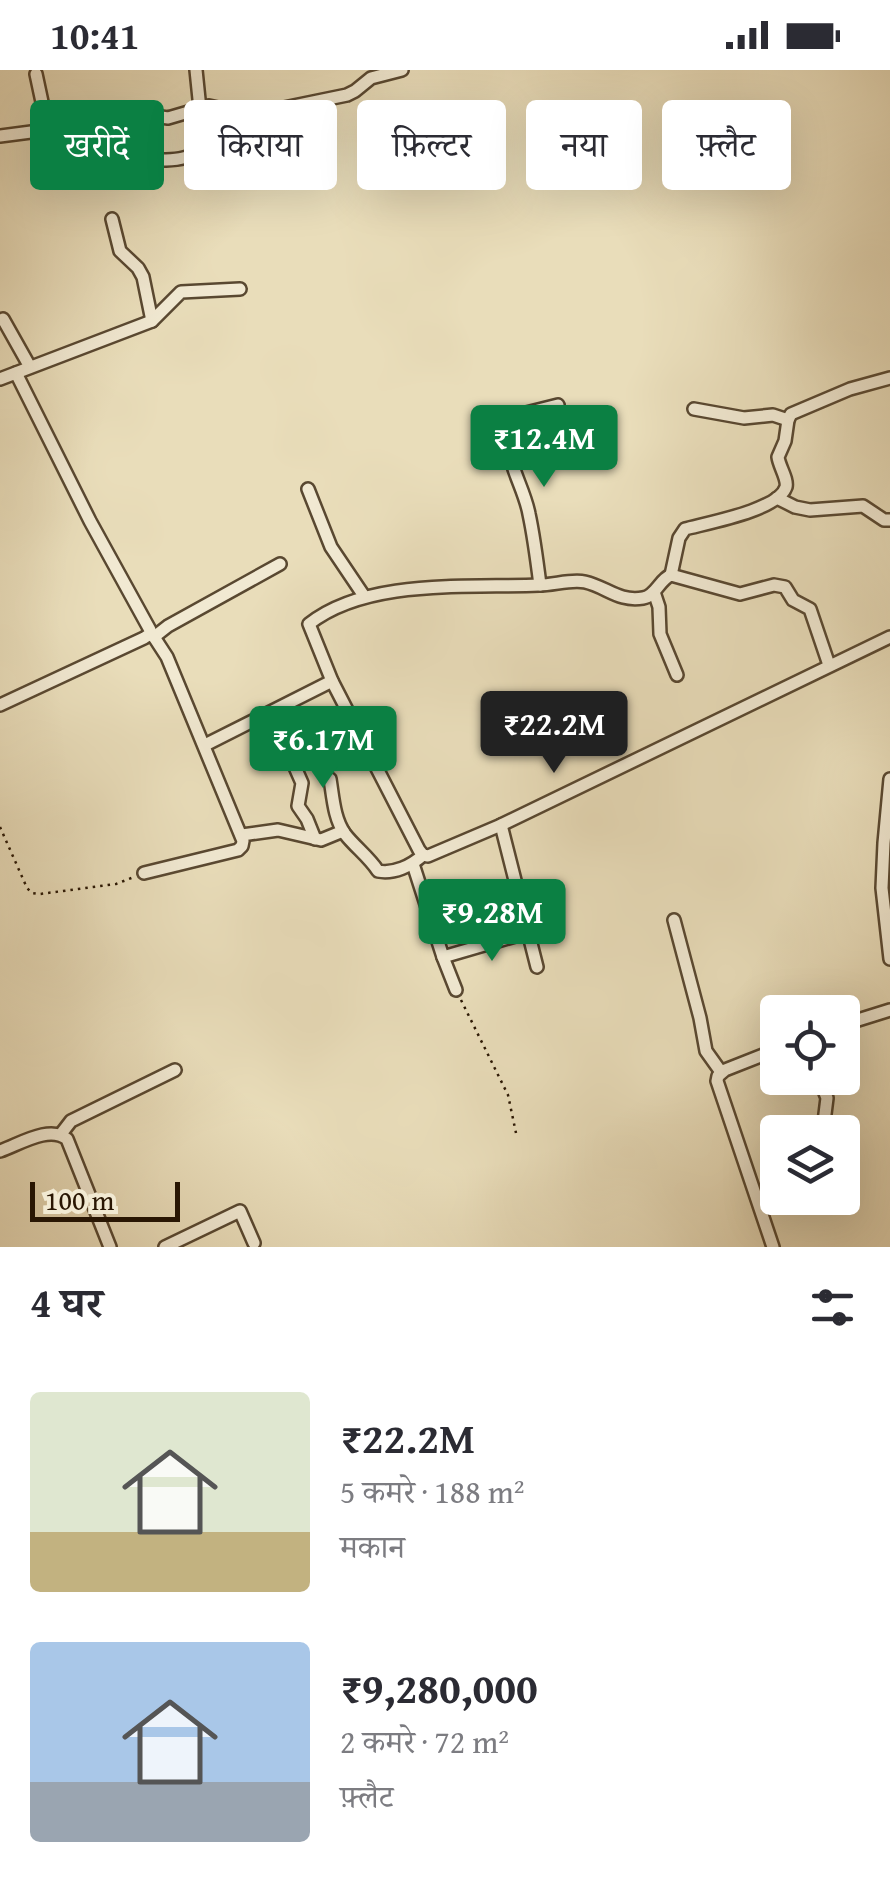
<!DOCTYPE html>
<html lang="hi">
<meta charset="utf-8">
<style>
:root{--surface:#fff;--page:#f7f7f7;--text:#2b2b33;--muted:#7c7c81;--accent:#0b8043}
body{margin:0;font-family:"Gentium Book Plus","Noto Serif Devanagari",serif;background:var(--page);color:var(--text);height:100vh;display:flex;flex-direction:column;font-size:38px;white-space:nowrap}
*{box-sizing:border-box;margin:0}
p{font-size:32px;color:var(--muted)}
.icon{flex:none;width:55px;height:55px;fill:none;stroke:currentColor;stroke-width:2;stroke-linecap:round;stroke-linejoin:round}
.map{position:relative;height:1177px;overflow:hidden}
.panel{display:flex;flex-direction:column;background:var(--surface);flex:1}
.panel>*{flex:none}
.hud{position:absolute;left:30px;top:30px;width:830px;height:90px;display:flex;gap:20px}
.buttons{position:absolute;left:760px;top:925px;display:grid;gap:20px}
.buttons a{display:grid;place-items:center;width:100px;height:100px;border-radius:10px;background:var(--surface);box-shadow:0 10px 40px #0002;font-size:50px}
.scale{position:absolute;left:30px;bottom:25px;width:150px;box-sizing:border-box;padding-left:10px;border:5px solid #291603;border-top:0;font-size:28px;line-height:35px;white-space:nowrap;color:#291603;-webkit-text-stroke:8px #f1e9d2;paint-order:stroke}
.price{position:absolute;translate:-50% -85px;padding:0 22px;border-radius:10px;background:var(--accent);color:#fff;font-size:32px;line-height:65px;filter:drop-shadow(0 2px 5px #0008)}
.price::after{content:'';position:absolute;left:50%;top:60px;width:30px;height:22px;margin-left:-15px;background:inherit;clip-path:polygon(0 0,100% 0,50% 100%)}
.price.selected{background:#222;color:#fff}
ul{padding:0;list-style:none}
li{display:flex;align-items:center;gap:30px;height:250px;padding:0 30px}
li span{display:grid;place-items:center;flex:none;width:280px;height:200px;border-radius:10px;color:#555}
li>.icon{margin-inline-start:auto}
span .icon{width:120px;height:120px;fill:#fffc;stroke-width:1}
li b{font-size:42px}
h2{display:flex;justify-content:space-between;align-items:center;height:120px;padding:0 30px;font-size:42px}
.pill{padding:0 35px;border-radius:10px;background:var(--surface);box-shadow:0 10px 40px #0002;font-size:35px;line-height:90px}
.pill.selected{background:var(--accent);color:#fff}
.status{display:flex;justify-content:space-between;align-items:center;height:70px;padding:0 50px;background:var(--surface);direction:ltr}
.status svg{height:28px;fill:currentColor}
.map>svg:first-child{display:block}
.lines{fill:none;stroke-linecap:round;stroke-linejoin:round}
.minor-casing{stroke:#594831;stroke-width:16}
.path{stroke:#291603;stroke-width:2.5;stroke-dasharray:2.5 5;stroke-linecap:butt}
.minor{stroke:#f1e9d2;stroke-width:11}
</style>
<div class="status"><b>10:41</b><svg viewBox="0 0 49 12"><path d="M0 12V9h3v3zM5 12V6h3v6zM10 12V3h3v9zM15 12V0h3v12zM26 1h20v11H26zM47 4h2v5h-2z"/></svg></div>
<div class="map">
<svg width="890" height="1177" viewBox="0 0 890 1177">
<rect width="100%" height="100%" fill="#e9ddba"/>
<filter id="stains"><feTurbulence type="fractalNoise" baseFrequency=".002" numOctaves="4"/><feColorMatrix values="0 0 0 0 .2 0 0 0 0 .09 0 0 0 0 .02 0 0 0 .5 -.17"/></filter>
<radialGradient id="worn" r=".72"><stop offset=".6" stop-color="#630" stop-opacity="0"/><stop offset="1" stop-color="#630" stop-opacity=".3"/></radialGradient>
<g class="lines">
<g class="minor-casing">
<g id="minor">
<polyline points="196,0 200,39"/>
<polyline points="36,4 48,60"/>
<path d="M75,54C87,64 99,77 113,84C128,90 179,94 193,84C208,73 203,53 195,41"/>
<polyline points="0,66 54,59 120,41 168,48 209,36 250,45 347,25 355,21 371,8 402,0"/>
<polyline points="112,149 120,181 138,198 143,207 152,251"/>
<polyline points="3,249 30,297"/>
<polyline points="0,309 152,251 181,222 240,219"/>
<polyline points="694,339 744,348 773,345 788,350"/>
<polyline points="308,419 331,477 364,526"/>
<polyline points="777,428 795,437 810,440 863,436 884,450 890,450"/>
<path d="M671,505L679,468L685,459C707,453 779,440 786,417C788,409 779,396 778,387L785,371L788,350L791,344L850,319L890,308"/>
<path d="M540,515C537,491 534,467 529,444C523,410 494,378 518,345L558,335"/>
<polyline points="654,522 659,537 660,564 677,605"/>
<polyline points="154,567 168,556 280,494"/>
<path d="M829,595L810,539L793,530L785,517L774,515L740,524L671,505C659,510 656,526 643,528C618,532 607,517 585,512C571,509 554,515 539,515C469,518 367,508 309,554L332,611L419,780L423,785L428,786L501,755L890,567"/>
<polyline points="0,635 144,568 150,564 150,560 90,451 16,303"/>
<polyline points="205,675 332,611"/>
<polyline points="291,688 302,713 298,736 307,749 315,769"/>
<path d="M330,709C333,727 334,749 345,764C355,777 369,787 378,801C394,804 411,796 423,785"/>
<polyline points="890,709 884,773 882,818 890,889"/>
<polyline points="501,755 537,897"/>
<polyline points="242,765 278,760 321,770 343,761"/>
<polyline points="413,794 443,887 456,920"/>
<polyline points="144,803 238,780 242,776 243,771 167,587 154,567 150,564"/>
<polyline points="674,850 700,948 706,981 721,1002"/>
<polyline points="443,887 529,862"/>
<polyline points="842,955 890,940"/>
<polyline points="819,1008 827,1028 824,1052 827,1062"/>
<polyline points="61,1064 71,1051 175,1000"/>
<path d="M0,1081C20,1074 49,1055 67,1069L110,1177"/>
<polyline points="165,1177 240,1141 254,1173"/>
<polyline points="773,1177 717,1011 718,1006 725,1000 778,979"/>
</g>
</g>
<g class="path">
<polyline points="0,757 27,818 32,823 40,824 116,814 134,807"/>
<polyline points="461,930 508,1025 516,1063"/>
</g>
<use href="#minor" class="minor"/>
</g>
<rect width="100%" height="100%" filter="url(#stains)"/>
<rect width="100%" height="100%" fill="url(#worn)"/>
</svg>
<div class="buttons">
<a><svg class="icon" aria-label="locate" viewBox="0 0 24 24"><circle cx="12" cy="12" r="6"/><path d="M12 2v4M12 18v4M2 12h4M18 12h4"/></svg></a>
<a><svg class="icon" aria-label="layers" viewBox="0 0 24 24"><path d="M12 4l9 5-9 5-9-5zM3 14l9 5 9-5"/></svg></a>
</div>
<div class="scale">100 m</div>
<b class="price" style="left:544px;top:420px">₹12.4M</b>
<b class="price selected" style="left:554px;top:706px">₹22.2M</b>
<b class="price" style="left:323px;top:721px">₹6.17M</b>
<b class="price" style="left:492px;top:894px">₹9.28M</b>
<div class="hud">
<a class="pill selected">खरीदें</a>
<a class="pill">किराया</a>
<a class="pill">फ़िल्टर</a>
<a class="pill">नया</a>
<a class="pill">फ़्लैट</a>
</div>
</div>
<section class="panel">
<h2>4 घर<svg class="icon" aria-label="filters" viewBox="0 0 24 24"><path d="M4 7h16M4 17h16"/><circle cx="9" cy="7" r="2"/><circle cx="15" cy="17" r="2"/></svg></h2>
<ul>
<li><span style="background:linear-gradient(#dfe7d0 70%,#c2b280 0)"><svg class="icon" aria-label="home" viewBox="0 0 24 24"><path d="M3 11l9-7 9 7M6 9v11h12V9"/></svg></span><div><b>₹22.2M</b><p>5 कमरे · 188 m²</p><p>मकान</p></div></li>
<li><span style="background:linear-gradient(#a9c7e8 70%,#9aa5b1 0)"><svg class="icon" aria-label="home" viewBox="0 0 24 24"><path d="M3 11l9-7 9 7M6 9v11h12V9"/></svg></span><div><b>₹9,280,000</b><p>2 कमरे · 72 m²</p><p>फ़्लैट</p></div></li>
</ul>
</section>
